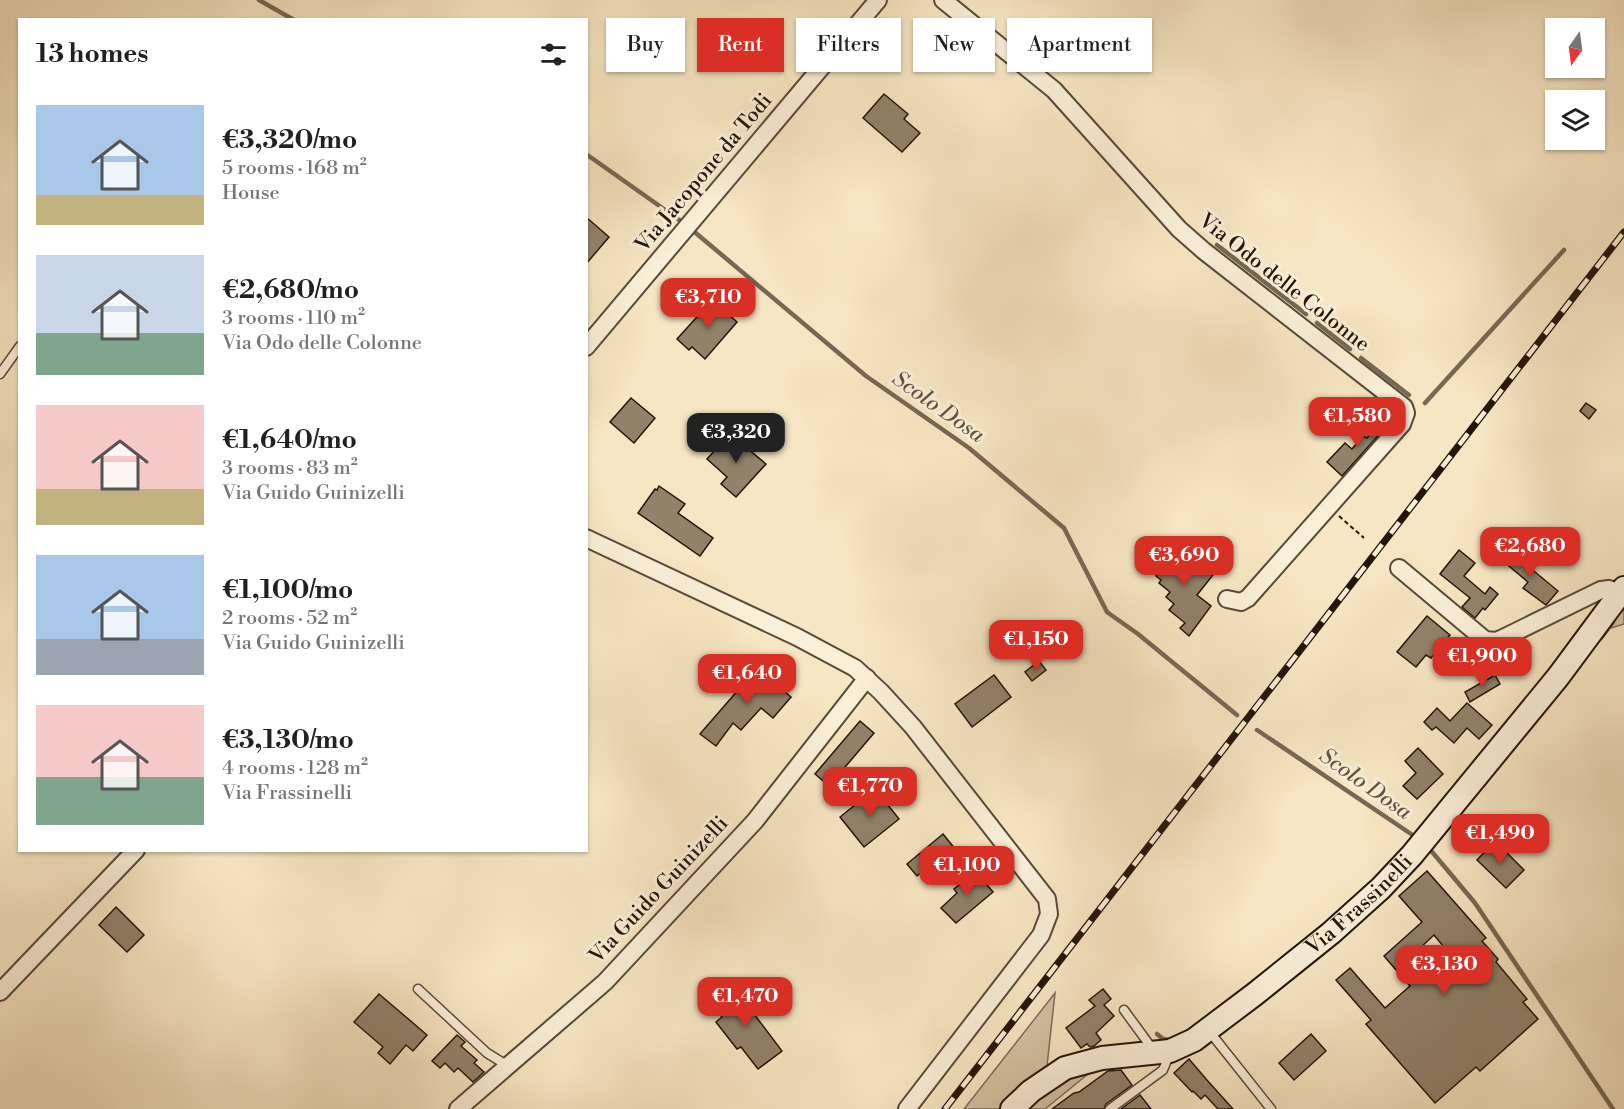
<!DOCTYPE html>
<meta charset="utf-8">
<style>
:root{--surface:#fff;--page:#f6f6f6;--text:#202124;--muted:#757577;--accent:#d93025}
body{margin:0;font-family:"Libre Bodoni",serif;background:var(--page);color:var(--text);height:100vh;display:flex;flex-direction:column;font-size:22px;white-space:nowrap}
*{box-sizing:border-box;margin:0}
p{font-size:20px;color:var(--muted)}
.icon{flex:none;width:33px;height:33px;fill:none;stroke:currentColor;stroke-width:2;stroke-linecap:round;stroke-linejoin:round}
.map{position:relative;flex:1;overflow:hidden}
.sheet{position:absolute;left:18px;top:18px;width:570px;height:834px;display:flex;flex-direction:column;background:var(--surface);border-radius:0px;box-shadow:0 2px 4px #0004}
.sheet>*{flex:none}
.banner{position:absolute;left:606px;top:18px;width:570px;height:54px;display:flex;gap:12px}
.needle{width:39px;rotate:194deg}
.fabs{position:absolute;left:1545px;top:18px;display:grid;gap:12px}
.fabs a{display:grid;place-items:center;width:60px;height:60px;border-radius:0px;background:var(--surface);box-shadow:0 2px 4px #0004;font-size:30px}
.price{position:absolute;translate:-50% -51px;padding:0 14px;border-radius:12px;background:var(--accent);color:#fff;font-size:20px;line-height:39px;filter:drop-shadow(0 2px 3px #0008)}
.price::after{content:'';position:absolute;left:50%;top:36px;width:18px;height:14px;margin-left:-9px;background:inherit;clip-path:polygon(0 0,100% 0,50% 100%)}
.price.selected{background:#222;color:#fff}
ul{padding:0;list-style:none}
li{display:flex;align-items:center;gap:18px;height:150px;padding:0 18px}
li span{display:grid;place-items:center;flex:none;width:168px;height:120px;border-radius:0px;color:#555}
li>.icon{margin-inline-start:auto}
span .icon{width:72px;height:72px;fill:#fffc;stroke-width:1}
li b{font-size:26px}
h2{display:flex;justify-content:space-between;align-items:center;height:72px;padding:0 18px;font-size:26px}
.tag{padding:0 21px;border-radius:0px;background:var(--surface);box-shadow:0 2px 4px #0004;font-size:21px;line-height:54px}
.tag.selected{background:var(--accent);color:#fff}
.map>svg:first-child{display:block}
.green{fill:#d3c2a3;stroke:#7b6c56;stroke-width:1.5}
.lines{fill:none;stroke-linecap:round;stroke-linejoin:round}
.stream{stroke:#776853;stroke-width:4.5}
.building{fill:#91826a;stroke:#231509;stroke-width:1.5;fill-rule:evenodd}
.lane-casing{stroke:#584938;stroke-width:11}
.street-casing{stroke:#584938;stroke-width:20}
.secondary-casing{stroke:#231509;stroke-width:26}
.path{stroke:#231509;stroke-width:2;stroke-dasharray:4.5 3;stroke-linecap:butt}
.lane{stroke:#faefd8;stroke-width:8}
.street{stroke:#faefd8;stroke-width:16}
.secondary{stroke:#faefd8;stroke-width:22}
.rail-casing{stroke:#231509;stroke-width:7}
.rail{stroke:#faefd8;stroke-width:4.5;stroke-dasharray:14;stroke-linecap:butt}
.labels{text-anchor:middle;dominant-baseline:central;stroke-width:6;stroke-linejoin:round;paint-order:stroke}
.street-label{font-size:21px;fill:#231509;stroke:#faefd8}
.water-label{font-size:22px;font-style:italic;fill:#625340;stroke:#faefd8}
</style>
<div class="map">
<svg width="1624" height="1109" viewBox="0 0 1624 1109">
<rect width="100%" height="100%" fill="#f7e6c3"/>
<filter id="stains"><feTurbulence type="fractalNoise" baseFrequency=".00333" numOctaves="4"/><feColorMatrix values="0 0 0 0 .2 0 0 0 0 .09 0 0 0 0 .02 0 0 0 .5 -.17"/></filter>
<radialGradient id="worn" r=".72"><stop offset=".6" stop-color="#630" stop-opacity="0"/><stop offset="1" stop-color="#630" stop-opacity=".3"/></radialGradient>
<g class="green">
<polygon points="1624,604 1624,624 1598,632"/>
<polygon points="1055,993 1047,1066 1006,1109 964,1109"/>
<polygon points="1104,1061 1045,1109 1019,1109 1046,1083"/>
</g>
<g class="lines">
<g class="stream">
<polyline points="259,0 294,20"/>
<polyline points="586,154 685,224"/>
<polyline points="691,229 866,376 969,448 1064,528 1107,612 1138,634 1237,715"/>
<polyline points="1217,245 1306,314"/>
<polyline points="1317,323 1350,349"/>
<polyline points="1361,358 1409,395"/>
<polyline points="1425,403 1564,250"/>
<polyline points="1601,638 1613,622"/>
<polyline points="1257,730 1417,838"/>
<polyline points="1428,847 1475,903 1613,1109"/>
<polyline points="1157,1034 1163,1039 1170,1040"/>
</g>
</g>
<g class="building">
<polygon points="884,94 908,114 904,119 920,133 902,152 863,118"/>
<polygon points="586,217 609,237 586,264"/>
<polygon points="715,297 727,307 724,310 737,322 705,359 692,347 689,350 677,339"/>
<polygon points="631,398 655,418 634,443 610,422"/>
<polygon points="1586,403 1596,410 1589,419 1580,411"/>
<polygon points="1390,410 1395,414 1393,419 1342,476 1327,462 1345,443 1352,449 1363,436 1367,438"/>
<polygon points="730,434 766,464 736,497 721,484 727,477 707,459"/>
<polygon points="659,486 685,504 678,513 713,538 700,556 638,513 655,489 657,490"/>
<polygon points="1160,548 1180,564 1191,551 1207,564 1204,568 1213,575 1197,595 1211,606 1189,636 1180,628 1185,623 1169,610 1174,604 1166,597 1170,592 1159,583 1161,580 1156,576 1162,569 1151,560"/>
<polygon points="1506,548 1558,591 1546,605 1523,588 1528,582 1498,557"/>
<polygon points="1459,550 1475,563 1464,576 1485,594 1490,587 1498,594 1485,610 1483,608 1475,618 1462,607 1470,598 1440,574"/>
<polygon points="1427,616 1450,635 1431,658 1426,655 1416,667 1397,652"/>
<polygon points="1039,661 1046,670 1032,681 1025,672"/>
<polygon points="754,665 791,697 773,718 761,708 741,730 733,723 716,746 700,734 739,689 736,686"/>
<polygon points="994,675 1011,697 972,727 955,704"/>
<polygon points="1495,675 1500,684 1470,702 1465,692"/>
<polygon points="1467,703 1492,725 1479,739 1467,728 1454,743 1436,727 1432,730 1424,722 1437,708 1450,721"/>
<polygon points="860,721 874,733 829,786 815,774"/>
<polygon points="1418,748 1443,774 1417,799 1403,786 1416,773 1405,761"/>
<polygon points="875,789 899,819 864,847 840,817"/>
<polygon points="943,834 960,855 938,872 931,864 917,876 907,864"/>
<polygon points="1495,841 1524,870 1506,888 1477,860"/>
<path d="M1427,871L1486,938L1482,941L1498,959L1496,962L1527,999L1523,1002L1538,1019L1480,1071L1476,1067L1435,1103L1366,1024L1371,1020L1336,980L1350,968L1385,1008L1410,986L1384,956L1422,922L1399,896ZM1434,935L1448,952L1421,976L1406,961Z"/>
<polygon points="976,872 993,892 956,923 941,908 957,893 954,889"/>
<polygon points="116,907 144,935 127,952 99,925"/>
<polygon points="739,985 753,1002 748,1006 782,1051 758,1069 741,1047 737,1049 716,1022 722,1017 712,1005"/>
<polygon points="1103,989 1111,999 1104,1005 1114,1016 1096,1033 1101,1040 1094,1046 1090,1047 1087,1044 1081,1048 1066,1028 1095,1006 1089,1000"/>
<polygon points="379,994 427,1035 413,1051 406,1045 390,1064 378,1053 383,1047 354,1022"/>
<polygon points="1311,1034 1326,1051 1294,1080 1279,1063"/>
<polygon points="457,1035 465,1042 461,1046 477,1060 474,1063 484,1072 473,1082 458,1068 454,1072 445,1063 440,1068 432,1061"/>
<polygon points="1189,1059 1206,1079 1233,1109 1218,1109 1205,1095 1201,1099 1193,1091 1192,1092 1174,1073"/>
<polygon points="1121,1070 1132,1085 1106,1104 1104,1109 1052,1109 1074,1093 1079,1092 1108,1071"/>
<polygon points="1140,1095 1151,1109 1121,1109"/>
</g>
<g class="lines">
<g class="lane-casing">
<g id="lane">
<polyline points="0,374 20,346"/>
<polyline points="418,989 487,1053 508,1066"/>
<polyline points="1124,1010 1154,1051"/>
<polyline points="1209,1031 1271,1109"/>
<polyline points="1110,1109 1163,1070 1170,1053"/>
</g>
</g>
<g class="street-casing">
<g id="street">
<polyline points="943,0 1054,90 1179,229 1204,251 1404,407 1406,413 1402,424 1248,598 1241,602 1227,599"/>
<polyline points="586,347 878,0"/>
<polyline points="586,538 797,637 855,668 881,692 913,727 1047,899 1049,914 1041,935 907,1109"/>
<polyline points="1399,568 1485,640 1497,641 1601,590 1609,589 1619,593"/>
<polyline points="0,992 136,850"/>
<polyline points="458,1109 605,982 755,821 867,678"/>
</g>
</g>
<g class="secondary-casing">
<g id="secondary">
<path id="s1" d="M1012,1109L1031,1091L1065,1068L1102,1058L1170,1051L1194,1040L1255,994L1331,933L1381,888L1412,855L1558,677L1624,588"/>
</g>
</g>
<polyline class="path" points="1339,516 1364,538"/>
<use href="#lane" class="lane"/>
<use href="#street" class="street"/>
<use href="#secondary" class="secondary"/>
<g class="rail-casing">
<polyline id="rail" points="945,1109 1624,232"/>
</g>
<use href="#rail" class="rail"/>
</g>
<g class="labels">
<g class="street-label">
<text transform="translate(704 173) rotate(-50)">Via Jacopone da Todi</text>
<text transform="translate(1284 283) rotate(38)">Via Odo delle Colonne</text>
<text transform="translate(659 890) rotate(-47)">Via Guido Guinizelli</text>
<text stroke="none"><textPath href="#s1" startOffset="414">Via Frassinelli</textPath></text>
</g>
<g class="water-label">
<text transform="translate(938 407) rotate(35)">Scolo Dosa</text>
<text transform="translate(1365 784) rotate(35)">Scolo Dosa</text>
</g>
</g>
<rect width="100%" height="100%" filter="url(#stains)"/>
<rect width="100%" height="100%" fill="url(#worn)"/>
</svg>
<div class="fabs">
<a><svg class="needle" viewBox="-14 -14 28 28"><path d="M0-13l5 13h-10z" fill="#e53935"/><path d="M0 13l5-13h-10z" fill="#757577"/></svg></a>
<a><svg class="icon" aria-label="layers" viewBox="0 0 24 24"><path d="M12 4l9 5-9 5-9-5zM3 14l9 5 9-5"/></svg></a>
</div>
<b class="price" style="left:708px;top:329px">€3,710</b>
<b class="price" style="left:1357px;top:448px">€1,580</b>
<b class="price selected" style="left:736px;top:464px">€3,320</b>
<b class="price" style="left:1530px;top:578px">€2,680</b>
<b class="price" style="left:1184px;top:587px">€3,690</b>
<b class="price" style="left:1036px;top:671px">€1,150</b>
<b class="price" style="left:1482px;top:688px">€1,900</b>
<b class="price" style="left:747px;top:705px">€1,640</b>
<b class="price" style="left:870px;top:818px">€1,770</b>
<b class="price" style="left:1500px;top:865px">€1,490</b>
<b class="price" style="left:967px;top:897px">€1,100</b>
<b class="price" style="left:1444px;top:996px">€3,130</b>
<b class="price" style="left:745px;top:1028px">€1,470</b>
<div class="banner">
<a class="tag">Buy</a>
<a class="tag selected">Rent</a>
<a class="tag">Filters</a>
<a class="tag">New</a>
<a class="tag">Apartment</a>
</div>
<section class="sheet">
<h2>13 homes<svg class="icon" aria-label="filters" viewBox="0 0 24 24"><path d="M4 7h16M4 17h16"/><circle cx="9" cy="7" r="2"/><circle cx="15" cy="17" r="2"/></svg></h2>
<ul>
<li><span style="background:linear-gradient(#a9c7e8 75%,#c2b280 0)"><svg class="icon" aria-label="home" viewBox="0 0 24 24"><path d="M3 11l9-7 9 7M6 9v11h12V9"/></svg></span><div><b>€3,320/mo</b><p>5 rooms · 168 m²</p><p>House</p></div></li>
<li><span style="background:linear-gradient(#c9d6e8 65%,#7fa58c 0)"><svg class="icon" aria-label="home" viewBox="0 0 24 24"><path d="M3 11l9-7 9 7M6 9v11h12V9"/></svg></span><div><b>€2,680/mo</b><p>3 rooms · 110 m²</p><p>Via Odo delle Colonne</p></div></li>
<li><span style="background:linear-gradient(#f6c9c9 70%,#c2b280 0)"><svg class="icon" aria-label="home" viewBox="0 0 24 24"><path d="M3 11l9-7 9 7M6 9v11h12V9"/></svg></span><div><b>€1,640/mo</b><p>3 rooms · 83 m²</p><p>Via Guido Guinizelli</p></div></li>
<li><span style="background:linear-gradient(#a9c7e8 70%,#9aa5b1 0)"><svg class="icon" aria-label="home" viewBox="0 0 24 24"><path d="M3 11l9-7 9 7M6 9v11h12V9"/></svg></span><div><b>€1,100/mo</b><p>2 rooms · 52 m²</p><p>Via Guido Guinizelli</p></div></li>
<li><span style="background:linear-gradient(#f6c9c9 60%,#7fa58c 0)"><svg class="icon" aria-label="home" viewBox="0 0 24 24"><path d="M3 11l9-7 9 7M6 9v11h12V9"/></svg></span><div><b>€3,130/mo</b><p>4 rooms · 128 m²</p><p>Via Frassinelli</p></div></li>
</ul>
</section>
</div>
